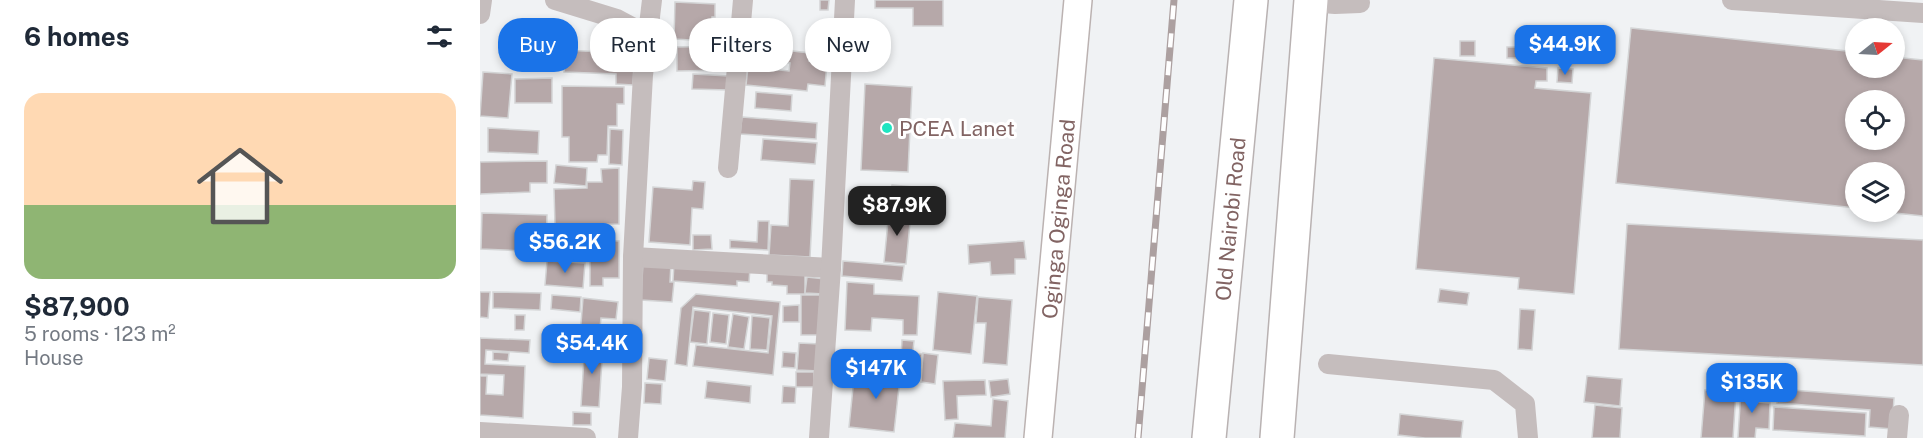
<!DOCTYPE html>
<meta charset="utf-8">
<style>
:root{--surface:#fff;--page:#f6f6f7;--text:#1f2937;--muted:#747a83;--line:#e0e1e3;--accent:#1a73e8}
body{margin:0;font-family:"Public Sans",sans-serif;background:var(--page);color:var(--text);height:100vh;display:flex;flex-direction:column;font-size:22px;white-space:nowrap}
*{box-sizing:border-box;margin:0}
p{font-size:20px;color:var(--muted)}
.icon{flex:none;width:33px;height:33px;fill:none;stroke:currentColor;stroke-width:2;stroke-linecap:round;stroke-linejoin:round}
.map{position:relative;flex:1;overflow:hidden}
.sheet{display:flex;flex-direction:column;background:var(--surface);width:480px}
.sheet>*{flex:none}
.banner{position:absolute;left:18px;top:18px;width:570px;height:54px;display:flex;gap:12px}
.needle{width:39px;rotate:72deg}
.controls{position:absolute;left:1365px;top:18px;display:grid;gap:12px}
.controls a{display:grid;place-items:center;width:60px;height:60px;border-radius:50%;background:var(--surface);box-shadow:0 3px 9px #0003;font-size:30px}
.price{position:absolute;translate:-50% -51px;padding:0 14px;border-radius:12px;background:var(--accent);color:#fff;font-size:20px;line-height:39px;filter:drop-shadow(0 2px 3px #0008)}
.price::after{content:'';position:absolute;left:50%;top:36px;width:18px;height:14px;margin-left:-9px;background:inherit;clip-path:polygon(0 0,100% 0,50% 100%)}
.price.current{background:#222;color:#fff}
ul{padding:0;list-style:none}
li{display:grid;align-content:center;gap:12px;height:318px;padding:0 24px}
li+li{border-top:2px solid var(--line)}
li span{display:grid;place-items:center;height:186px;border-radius:18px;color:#555}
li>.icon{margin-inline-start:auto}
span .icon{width:108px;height:108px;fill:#fffc;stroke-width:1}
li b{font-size:26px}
h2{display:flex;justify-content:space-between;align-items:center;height:72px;padding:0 24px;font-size:26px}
.chip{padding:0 21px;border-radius:24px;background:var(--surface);box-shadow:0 3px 9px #0003;font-size:21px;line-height:54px}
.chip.current{background:var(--accent);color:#fff}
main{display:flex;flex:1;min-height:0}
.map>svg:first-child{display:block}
.building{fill:#b6a8a9;stroke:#d3d4d5;stroke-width:1.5;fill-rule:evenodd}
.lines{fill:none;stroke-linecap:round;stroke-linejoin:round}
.secondary-casing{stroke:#bbb2b1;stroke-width:30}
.highway-casing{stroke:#b9b2b2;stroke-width:36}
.street{stroke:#c5bdbd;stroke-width:20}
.secondary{stroke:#fff;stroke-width:27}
.highway{stroke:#fff;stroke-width:33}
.rail-casing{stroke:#aca0a0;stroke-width:7}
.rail{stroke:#fff;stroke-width:4.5;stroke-dasharray:14;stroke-linecap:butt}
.poi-dot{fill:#20e5c1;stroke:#fff;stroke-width:2}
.labels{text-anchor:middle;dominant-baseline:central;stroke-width:6;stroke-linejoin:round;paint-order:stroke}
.poi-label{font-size:21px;fill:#826463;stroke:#fff;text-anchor:start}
.street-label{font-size:21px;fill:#826463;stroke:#fff}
</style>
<main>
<section class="sheet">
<h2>6 homes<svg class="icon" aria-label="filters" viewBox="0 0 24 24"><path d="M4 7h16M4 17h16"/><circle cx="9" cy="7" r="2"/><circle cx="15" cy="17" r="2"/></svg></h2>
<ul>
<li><span style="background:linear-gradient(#ffd9b3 60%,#8fb573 0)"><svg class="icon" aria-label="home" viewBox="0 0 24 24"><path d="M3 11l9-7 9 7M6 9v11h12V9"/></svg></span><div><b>$87,900</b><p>5 rooms · 123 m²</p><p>House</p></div></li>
</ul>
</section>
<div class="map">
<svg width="1443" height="438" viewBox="0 0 1443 438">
<rect width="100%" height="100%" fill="#f0f2f4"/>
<g class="building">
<polygon points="340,0 349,0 348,10 340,10"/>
<polygon points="395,0 463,0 463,26 433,26 433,8 395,8"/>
<polygon points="195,2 235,4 235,17 232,17 231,38 211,37 211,40 194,39"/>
<path d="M1151,28L1376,52V68H1414V57L1443,60V216L1405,212H1414V172H1376V208L1136,183ZM1376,100H1414V140H1376Z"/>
<rect x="980" y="41" width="15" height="15"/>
<polygon points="141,42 155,43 153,85 136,84 136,74 84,72 85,50 140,53"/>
<polygon points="249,46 249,70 197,71 197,47"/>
<polygon points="270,46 330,53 329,61 347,63 345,86 328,84 327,91 266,85 268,67 309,71 310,63 269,59"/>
<rect x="1027" y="47" width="12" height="11"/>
<polygon points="954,58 1067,68 1067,81 1056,81 1055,88 1111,93 1094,294 1038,289 1039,278 936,269"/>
<polygon points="1078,68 1093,69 1092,83 1077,82"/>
<polygon points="3,72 32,74 28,118 0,116"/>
<polygon points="213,74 249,76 248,90 212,89"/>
<polygon points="72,78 72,103 35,103 35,79"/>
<polygon points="385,84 432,87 428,172 381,170"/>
<polygon points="82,86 144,87 144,104 137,104 137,126 128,126 127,155 118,155 117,162 89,162 89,137 82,137"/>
<polygon points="276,92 312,95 311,111 275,108"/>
<polygon points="262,117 337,123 336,139 260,134"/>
<polygon points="8,128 59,131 58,154 8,152"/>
<polygon points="130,129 143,130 142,165 129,164"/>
<polygon points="283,139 337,143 335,164 281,160"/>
<polygon points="67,161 67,183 50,183 50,192 0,194 0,162"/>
<polygon points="76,165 107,168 106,186 74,183"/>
<polygon points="139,168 139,224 75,225 74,189 107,188 107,182 122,182 121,169"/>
<polygon points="310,179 334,180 330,257 289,255 291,225 308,226"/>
<polygon points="213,181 225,182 223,209 212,208 210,245 169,242 173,187 212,190"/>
<polygon points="412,185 433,187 432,199 410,197"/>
<polygon points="409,211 431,213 426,264 404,262"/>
<polygon points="2,213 67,215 66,252 1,249"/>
<polygon points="278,221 289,221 288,250 250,248 250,240 277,242"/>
<polygon points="1147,224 1443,240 1443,365 1139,349"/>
<polygon points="213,235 231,235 232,249 213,250"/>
<polygon points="74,237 107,239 106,258 73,257"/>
<polygon points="110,240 139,241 139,278 123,278 123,286 110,286"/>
<polygon points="544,241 546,259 535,259 535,274 511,275 510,262 489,264 488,245"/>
<polygon points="67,261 105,263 103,288 65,285"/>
<polygon points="163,261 191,263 190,282 194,282 192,302 161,300"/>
<polygon points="363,261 424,266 422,281 362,276"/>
<polygon points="194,263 270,268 269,282 257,281 257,286 193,281"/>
<polygon points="287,272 325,274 325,294 307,294 307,286 292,285 292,282 287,282"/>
<polygon points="327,277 345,279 344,294 325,293"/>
<polygon points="367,282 394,284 394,294 439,296 437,335 423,335 423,320 392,318 391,331 365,330"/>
<polygon points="960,289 989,293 987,305 958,302"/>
<polygon points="0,292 10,292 8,318 0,317"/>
<polygon points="13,292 61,293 60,310 13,308"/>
<polygon points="458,292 497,296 491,354 453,350"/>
<polygon points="216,294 300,302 293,375 213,366 216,345 288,353 292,316 213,307 207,366 195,364 201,308"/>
<polygon points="72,295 101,297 100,312 71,309"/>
<polygon points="321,295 340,295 341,335 321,335"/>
<polygon points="498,297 532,300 527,365 503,363 506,323 496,323"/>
<polygon points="103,298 138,302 136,319 121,318 119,338 100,336"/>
<polygon points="319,305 319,322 303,322 303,306"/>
<polygon points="1040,309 1055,310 1052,350 1038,349"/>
<polygon points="214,310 230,312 227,344 210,342"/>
<polygon points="233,313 249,315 246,344 230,342"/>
<polygon points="253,314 269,317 264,349 248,347"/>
<polygon points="35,315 45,315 44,330 35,330"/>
<polygon points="272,316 290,318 287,350 270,349"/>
<polygon points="0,338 50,340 49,353 6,350 5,364 45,366 43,418 0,415 0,376 7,376 6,394 23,395 24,375 0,374"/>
<polygon points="422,340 434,341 432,359 421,358"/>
<polygon points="105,342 123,344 119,407 101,406"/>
<polygon points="319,343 340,344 339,371 317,370"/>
<polygon points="13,352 29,353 28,361 13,360"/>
<polygon points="303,352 316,353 315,368 302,367"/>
<polygon points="443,353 458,355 455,384 441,382"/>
<polygon points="433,354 442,354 441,366 432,365"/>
<polygon points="169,358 187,360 185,381 167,379"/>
<polygon points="391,366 421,369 414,432 369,427 374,378 390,380"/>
<rect x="316" y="372" width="18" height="15"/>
<polygon points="1107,376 1142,379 1140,406 1104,402"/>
<polygon points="528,379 530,394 511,397 509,381"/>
<polygon points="505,380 506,395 477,396 478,419 465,420 463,381"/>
<polygon points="227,381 271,386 270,403 225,398"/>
<polygon points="165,383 182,384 181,404 164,403"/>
<polygon points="303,386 316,387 315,403 302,403"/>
<polygon points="1261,389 1279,390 1278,402 1290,403 1289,429 1276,428 1275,438 1258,438"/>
<polygon points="1299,389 1414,398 1412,429 1389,427 1390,410 1297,403"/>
<polygon points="1225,390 1256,392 1253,438 1221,438"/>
<polygon points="513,399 528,401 525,438 473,438 475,423 511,426"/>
<polygon points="1115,405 1142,408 1140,438 1112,438"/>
<polygon points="1294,407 1386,413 1385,436 1293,430"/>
<polygon points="93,412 111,413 111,425 93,425"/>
<polygon points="920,414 983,421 981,438 945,438 918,435"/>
</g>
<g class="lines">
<g class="secondary-casing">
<g id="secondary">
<path id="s1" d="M558,438L598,0"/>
</g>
</g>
<g class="highway-casing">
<g id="highway">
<path id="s2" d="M729,438L771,0"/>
<polyline points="797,438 831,0"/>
</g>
</g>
<g class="street">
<polyline points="75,0 137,19 167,35"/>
<polyline points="1252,0 1443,13"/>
<polyline points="831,2 855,4 880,3"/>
<polyline points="0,14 2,0"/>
<polyline points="248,168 263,0"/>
<polyline points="153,257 351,268"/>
<polyline points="848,364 1014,380 1045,404 1048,438"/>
<polyline points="0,432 106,438"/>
<polyline points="148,438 152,387 153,257 163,75 172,0"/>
<polyline points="339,438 351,268 365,0"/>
<polyline points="1417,438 1419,415"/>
</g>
<use href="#secondary" class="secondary"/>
<use href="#highway" class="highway"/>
<g class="rail-casing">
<polyline id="rail" points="658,438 694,0"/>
</g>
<use href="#rail" class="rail"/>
</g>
<circle class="poi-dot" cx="407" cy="128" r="6"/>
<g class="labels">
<g class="poi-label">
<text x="419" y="128">PCEA Lanet</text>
</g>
<g class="street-label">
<text stroke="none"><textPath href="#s1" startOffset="220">Oginga Oginga Road</textPath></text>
<text stroke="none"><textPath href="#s2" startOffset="220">Old Nairobi Road</textPath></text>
</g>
</g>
</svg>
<div class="controls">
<a><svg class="needle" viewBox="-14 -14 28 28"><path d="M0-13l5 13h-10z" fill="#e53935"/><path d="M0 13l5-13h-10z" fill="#747a83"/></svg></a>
<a><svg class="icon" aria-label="locate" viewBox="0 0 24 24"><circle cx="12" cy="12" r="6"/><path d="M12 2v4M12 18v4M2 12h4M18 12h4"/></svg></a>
<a><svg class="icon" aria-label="layers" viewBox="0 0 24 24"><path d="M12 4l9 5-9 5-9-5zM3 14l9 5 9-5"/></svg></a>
</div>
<b class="price" style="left:1085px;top:76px">$44.9K</b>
<b class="price current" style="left:417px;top:237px">$87.9K</b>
<b class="price" style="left:85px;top:274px">$56.2K</b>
<b class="price" style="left:112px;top:375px">$54.4K</b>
<b class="price" style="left:396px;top:400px">$147K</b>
<b class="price" style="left:1272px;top:414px">$135K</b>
<div class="banner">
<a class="chip current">Buy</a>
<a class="chip">Rent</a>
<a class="chip">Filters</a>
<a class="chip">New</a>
</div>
</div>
</main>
